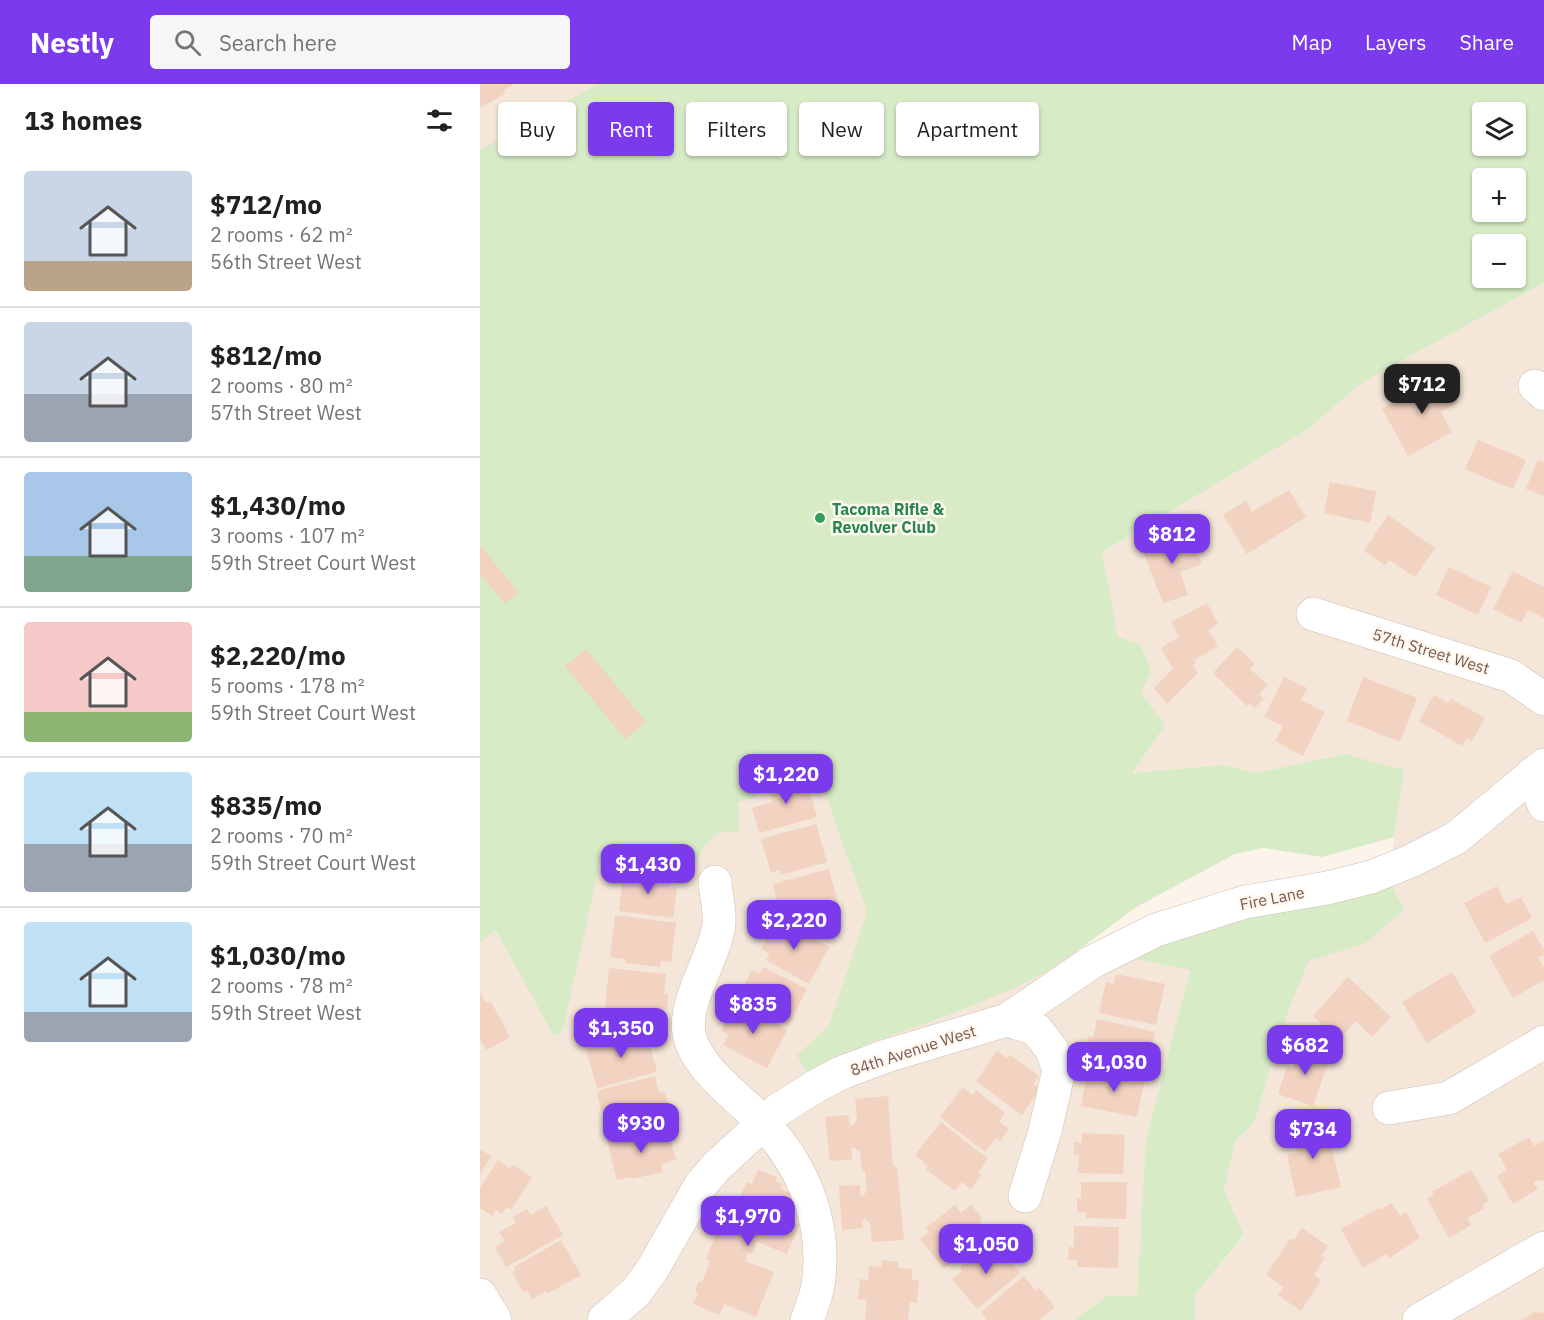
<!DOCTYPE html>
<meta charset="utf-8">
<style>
:root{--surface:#fff;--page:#f6f6f6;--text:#202124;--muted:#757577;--line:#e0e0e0;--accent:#7c3aed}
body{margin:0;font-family:"IBM Plex Sans",sans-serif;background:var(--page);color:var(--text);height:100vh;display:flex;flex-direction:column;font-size:22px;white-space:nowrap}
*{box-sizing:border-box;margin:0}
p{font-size:20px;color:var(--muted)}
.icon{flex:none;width:33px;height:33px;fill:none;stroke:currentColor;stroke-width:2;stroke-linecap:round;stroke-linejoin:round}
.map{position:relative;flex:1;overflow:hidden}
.drawer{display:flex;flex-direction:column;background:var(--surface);width:480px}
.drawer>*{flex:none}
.top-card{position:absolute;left:18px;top:18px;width:570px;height:54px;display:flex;gap:12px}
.tools{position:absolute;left:992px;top:18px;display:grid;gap:12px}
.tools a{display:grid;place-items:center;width:54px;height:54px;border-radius:6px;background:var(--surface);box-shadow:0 2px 4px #0004;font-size:30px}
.price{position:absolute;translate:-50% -51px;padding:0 14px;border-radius:12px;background:var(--accent);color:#fff;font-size:20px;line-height:39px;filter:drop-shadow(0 2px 3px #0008)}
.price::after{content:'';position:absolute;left:50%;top:36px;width:18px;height:14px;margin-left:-9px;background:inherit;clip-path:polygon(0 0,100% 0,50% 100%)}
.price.active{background:#222;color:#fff}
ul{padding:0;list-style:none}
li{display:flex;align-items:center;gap:18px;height:150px;padding:0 24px}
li+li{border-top:2px solid var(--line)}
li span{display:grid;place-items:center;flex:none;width:168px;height:120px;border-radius:6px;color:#555}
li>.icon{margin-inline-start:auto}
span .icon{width:72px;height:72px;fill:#fffc;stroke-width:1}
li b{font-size:26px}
h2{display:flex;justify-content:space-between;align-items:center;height:72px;padding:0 24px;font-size:26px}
.pill{padding:0 21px;border-radius:6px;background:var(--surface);box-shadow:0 2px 4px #0004;font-size:21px;line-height:54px}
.pill.active{background:var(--accent);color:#fff}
header{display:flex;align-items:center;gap:36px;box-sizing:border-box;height:84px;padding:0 30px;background:var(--accent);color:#fff}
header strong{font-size:28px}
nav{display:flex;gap:33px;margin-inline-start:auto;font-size:21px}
.search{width:420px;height:54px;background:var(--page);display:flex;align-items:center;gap:15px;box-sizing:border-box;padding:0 21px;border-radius:6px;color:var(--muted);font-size:22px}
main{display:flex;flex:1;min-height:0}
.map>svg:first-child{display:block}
.residential{fill:#f4e6d8}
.green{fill:#d7ebc7;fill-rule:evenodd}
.building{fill:#f2d2c1}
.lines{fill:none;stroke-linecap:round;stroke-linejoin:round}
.minor-casing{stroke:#d1beb1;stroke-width:34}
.minor{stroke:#fff;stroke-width:33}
.leisure-dot{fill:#2e9e5b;stroke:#fff8f0;stroke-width:2}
.labels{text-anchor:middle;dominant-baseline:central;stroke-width:5;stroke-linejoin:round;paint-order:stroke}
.leisure-label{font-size:16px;font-weight:bold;fill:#27864d;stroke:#fff8f0;text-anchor:start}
.street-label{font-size:16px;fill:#775a4d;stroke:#fff8f0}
</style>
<header>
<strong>Nestly</strong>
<div class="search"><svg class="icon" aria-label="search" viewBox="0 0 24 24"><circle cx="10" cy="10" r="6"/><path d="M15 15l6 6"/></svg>Search here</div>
<nav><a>Map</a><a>Layers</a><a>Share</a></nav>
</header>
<main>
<section class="drawer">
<h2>13 homes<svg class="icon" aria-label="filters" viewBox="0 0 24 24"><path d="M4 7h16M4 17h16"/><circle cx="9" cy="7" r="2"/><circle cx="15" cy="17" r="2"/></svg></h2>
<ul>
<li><span style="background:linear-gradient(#c9d6e8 75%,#b9a48a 0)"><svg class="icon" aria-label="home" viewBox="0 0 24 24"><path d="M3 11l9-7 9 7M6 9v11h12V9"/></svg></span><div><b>$712/mo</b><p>2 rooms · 62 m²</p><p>56th Street West</p></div></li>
<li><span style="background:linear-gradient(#c9d6e8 60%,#9aa5b1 0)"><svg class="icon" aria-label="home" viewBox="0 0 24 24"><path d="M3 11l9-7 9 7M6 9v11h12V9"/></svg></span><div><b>$812/mo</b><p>2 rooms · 80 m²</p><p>57th Street West</p></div></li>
<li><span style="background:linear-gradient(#a9c7e8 70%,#7fa58c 0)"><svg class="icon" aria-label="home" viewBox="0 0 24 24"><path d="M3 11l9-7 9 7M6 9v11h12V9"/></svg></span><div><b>$1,430/mo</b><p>3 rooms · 107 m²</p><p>59th Street Court West</p></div></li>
<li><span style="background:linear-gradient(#f6c9c9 75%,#8fb573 0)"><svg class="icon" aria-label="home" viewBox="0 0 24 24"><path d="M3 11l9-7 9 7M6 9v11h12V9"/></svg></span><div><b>$2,220/mo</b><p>5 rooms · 178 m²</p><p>59th Street Court West</p></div></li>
<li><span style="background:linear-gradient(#bfe0f5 60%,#9aa5b1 0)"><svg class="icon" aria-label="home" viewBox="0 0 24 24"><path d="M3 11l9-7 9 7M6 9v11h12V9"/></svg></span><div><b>$835/mo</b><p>2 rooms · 70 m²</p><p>59th Street Court West</p></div></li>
<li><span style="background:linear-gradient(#bfe0f5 75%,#9aa5b1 0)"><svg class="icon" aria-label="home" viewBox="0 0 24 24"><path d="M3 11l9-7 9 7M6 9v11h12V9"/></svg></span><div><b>$1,030/mo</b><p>2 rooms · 78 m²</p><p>59th Street West</p></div></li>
</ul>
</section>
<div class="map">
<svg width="1064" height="1236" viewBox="0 0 1064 1236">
<rect width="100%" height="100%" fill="#fcf4ea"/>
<g class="residential">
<polygon points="0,0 153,0 0,88"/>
<polygon points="1064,199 1064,1236 714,1236 714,1212 764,1152 744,1106 755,1058 774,1038 810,922 829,876 886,859 911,800 914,753 924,686 865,670 776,689 744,681 651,689 684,641 661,609 638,554 622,468 827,346 883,298"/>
<polygon points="323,646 387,828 348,943 584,862 710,885 666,1055 657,1212 627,1212 594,1236 0,1236 0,859 14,845 74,951 83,946 121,769"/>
</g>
<g class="green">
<path d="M118,0H1064V199L883,298L827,346L622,468L638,553L660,560L671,587L661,609L685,641L652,689L744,681L776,689L865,670L924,686L914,753L842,773L783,764L755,770L658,822L575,883L537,903L466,932L389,959L327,989L317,971L348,943L387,828L334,678L279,695L276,713L258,718L259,749C255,749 249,747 245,747C227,750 218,773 213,787L120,778L83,946L74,952L15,846L0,859V66ZM1002,28H1035V62H1002ZM1002,94H1035V128H1002ZM1002,160H1035V194H1002Z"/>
<polygon points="911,800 924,826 886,859 829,877 810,922 774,1038 755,1058 744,1106 764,1151 714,1212 714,1236 594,1236 627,1212 657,1212 666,1055 710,886 646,873 697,849"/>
</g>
<g class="building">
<polygon points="0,0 34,0 24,6 26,9 0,24"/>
<polygon points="965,290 979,318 961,328 972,348 928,372 902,324"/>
<polygon points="998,356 1046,376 1033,405 985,385"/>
<polygon points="1058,375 1064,378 1064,412 1046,405"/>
<polygon points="850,398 896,407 890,439 844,429"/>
<polygon points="809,406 826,433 767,470 743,431 766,417 772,428"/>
<polygon points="908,431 955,464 935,493 909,476 905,481 884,467"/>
<polygon points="710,447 722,480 700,488 708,511 683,519 662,465"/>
<polygon points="0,461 39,509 25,520 0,490"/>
<polygon points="969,483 1011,503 998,531 956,511"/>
<polygon points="1033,487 1064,503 1064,534 1048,526 1041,539 1013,525"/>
<polygon points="727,519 738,540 728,546 738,562 714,576 716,579 713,581 718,589 687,620 674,604 693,585 681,564 699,553 691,538"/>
<polygon points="757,563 775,580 770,585 788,601 779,610 784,615 774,624 769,619 767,622 733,589"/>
<polygon points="106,565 166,638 145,655 85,582"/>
<polygon points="804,593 827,604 821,616 845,628 823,672 795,657 803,642 784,633"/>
<polygon points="883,593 937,614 920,658 867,637"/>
<polygon points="954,611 968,619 971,615 1005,634 992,657 987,654 982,662 939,637"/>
<polygon points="325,691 337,733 279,749 272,724 293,718 288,701"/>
<polygon points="336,740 347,778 301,791 300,786 291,789 281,755"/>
<polygon points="349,785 359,823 314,836 312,829 301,832 293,800"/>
<polygon points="156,788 191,792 190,803 197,803 193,834 139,827 143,791 156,792"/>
<polygon points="1017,802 1026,820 1041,813 1052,834 1005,859 984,819"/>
<polygon points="135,831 196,839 191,878 181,877 180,883 145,879 145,875 130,873"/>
<polygon points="298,835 349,863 329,900 286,876 290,870 281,865"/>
<polygon points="1053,847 1064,866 1064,871 1058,874 1064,884 1064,896 1033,914 1009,872"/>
<polygon points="283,883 327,905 308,942 257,916 272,886 280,890"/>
<polygon points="129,884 186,890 184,909 188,910 187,925 174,924 173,933 137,929 138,925 125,924"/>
<polygon points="972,888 996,928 947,959 922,918"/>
<polygon points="636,890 685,900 676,941 619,929 626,898 634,900"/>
<polygon points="868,893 911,933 892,953 876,937 858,956 833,932"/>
<polygon points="0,908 6,919 11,918 30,953 7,966 0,955"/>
<polygon points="256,919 307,946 287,984 243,961 249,951 241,946"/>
<polygon points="617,935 675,948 666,988 618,978 620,969 605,966 608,952 613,954"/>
<polygon points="152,947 155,957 168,954 177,988 117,1004 106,965 120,961 119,956"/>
<polygon points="820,962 851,971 833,1022 798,1010 807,982 813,984"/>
<polygon points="517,967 527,974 530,971 559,992 553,1000 560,1005 542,1031 496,997"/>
<polygon points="619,985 665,994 657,1033 601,1022 607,991 617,993"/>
<polygon points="175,992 179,1009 185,1008 188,1022 176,1025 178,1035 127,1048 117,1009 120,1008 119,1006"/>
<polygon points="483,1003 492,1011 496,1006 525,1029 519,1038 529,1045 520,1057 516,1054 505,1068 460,1033"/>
<polygon points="408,1012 413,1083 417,1083 424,1156 392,1158 390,1139 385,1135 382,1136 383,1144 362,1146 359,1102 380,1101 381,1113 383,1112 387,1107 385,1087 382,1087 380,1068 374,1064 371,1064 372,1075 350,1077 345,1033 368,1031 371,1043 377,1036 375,1015"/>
<polygon points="842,1034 847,1058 850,1057 861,1103 816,1113 807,1071 818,1069 812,1041"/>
<polygon points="461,1038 508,1075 498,1089 501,1091 491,1105 482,1098 475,1107 446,1085 448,1082 435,1071"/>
<polygon points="182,1042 187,1059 191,1058 196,1076 181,1080 183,1088 152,1095 151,1093 137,1096 127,1056"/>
<polygon points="602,1049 645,1051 643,1090 598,1089 599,1071 594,1071 594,1058 602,1059"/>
<polygon points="1049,1053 1054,1062 1064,1056 1064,1096 1061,1098 1059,1095 1053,1099 1058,1105 1033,1120 1017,1092 1027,1086 1018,1070"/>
<polygon points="0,1065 11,1072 0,1090"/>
<polygon points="18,1076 30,1085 33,1081 52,1093 31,1126 27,1123 22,1130 15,1126 12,1132 0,1124 0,1104"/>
<polygon points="278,1086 297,1093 295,1097 303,1100 301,1105 321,1113 311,1137 319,1141 307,1170 277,1158 272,1170 268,1168 265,1177 294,1188 276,1233 244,1220 240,1231 213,1220 218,1209 215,1207 219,1197 222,1198 230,1177 226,1175 236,1150 241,1151 267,1098 272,1100"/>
<polygon points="991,1086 1009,1117 1002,1121 1004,1125 987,1134 991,1141 969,1154 947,1115 954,1111 952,1108"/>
<polygon points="601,1098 647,1098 646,1135 606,1134 606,1128 597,1128 597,1114 601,1115"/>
<polygon points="912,1119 920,1132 926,1128 940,1154 909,1174 906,1170 883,1184 861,1145 899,1124 900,1126"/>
<polygon points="475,1121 481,1129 491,1121 502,1134 499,1137 510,1150 464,1185 440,1155 449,1148 446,1144"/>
<polygon points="66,1122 83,1151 26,1183 15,1163 25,1157 19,1148 36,1139 33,1133 47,1125 51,1131"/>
<polygon points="594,1142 639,1143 638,1184 597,1183 597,1176 588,1176 589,1163 594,1163"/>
<polygon points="822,1144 848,1162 841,1172 845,1174 834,1191 841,1196 821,1227 798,1211 804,1203 786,1191 811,1154 814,1156"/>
<polygon points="81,1156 101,1191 67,1210 66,1207 52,1215 47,1206 43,1208 32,1188 36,1186 34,1183"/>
<polygon points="521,1160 532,1171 528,1174 540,1189 497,1225 472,1195 482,1187 480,1183 506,1161 512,1168"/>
<polygon points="402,1176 418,1178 418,1184 432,1185 432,1196 439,1196 437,1219 430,1218 428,1236 385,1236 387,1216 378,1215 380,1195 388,1196 389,1182 401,1183"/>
<polygon points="544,1192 556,1207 559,1204 575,1223 559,1236 507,1236 501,1228"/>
<polygon points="1056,1227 1058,1230 1064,1227 1064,1236 1042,1236"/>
</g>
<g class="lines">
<g class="minor-casing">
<g id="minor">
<polyline points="1055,302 1064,310"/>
<polyline points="833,530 1031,592 1064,615"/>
<polyline points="1052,690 1064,721"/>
<path d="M235,798C236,811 240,826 239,839C236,874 198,922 211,957C221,985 249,1006 270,1026C319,1072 348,1133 338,1201C336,1213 331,1225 327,1236"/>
<polyline points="527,936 556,945 572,966 579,986 565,1047 545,1112"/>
<polyline points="909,1024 969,1014 1064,958"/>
<polyline points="0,1211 15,1236"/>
<polyline points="124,1236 156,1208 172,1186 220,1102 236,1083 298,1026 336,1002 361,989 406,972 527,936 612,878 676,846 765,818 847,804 891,793 931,777 976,754 1064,681"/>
<polyline points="939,1236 1064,1164"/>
</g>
</g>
<use href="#minor" class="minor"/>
</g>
<circle class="leisure-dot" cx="340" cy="434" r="6"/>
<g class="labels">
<g class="leisure-label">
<text x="352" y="425">Tacoma Rifle &amp;<tspan x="352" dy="18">Revolver Club</tspan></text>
</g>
<g class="street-label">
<text transform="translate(951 567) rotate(17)">57th Street West</text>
<text transform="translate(792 814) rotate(-11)">Fire Lane</text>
<text transform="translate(433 966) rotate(-18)">84th Avenue West</text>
</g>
</g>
</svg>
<div class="tools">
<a><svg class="icon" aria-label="layers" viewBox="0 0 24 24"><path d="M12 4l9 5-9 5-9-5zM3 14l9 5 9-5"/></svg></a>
<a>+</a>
<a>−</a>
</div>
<b class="price active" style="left:942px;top:331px">$712</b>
<b class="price" style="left:692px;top:481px">$812</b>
<b class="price" style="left:306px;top:721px">$1,220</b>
<b class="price" style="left:168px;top:811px">$1,430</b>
<b class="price" style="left:314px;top:867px">$2,220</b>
<b class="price" style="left:273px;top:951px">$835</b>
<b class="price" style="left:141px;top:975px">$1,350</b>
<b class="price" style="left:825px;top:992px">$682</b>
<b class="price" style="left:634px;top:1009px">$1,030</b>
<b class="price" style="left:161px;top:1070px">$930</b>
<b class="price" style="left:833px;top:1076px">$734</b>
<b class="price" style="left:268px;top:1163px">$1,970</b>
<b class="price" style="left:506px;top:1191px">$1,050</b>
<div class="top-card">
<a class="pill">Buy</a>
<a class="pill active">Rent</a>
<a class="pill">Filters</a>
<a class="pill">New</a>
<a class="pill">Apartment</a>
</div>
</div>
</main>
